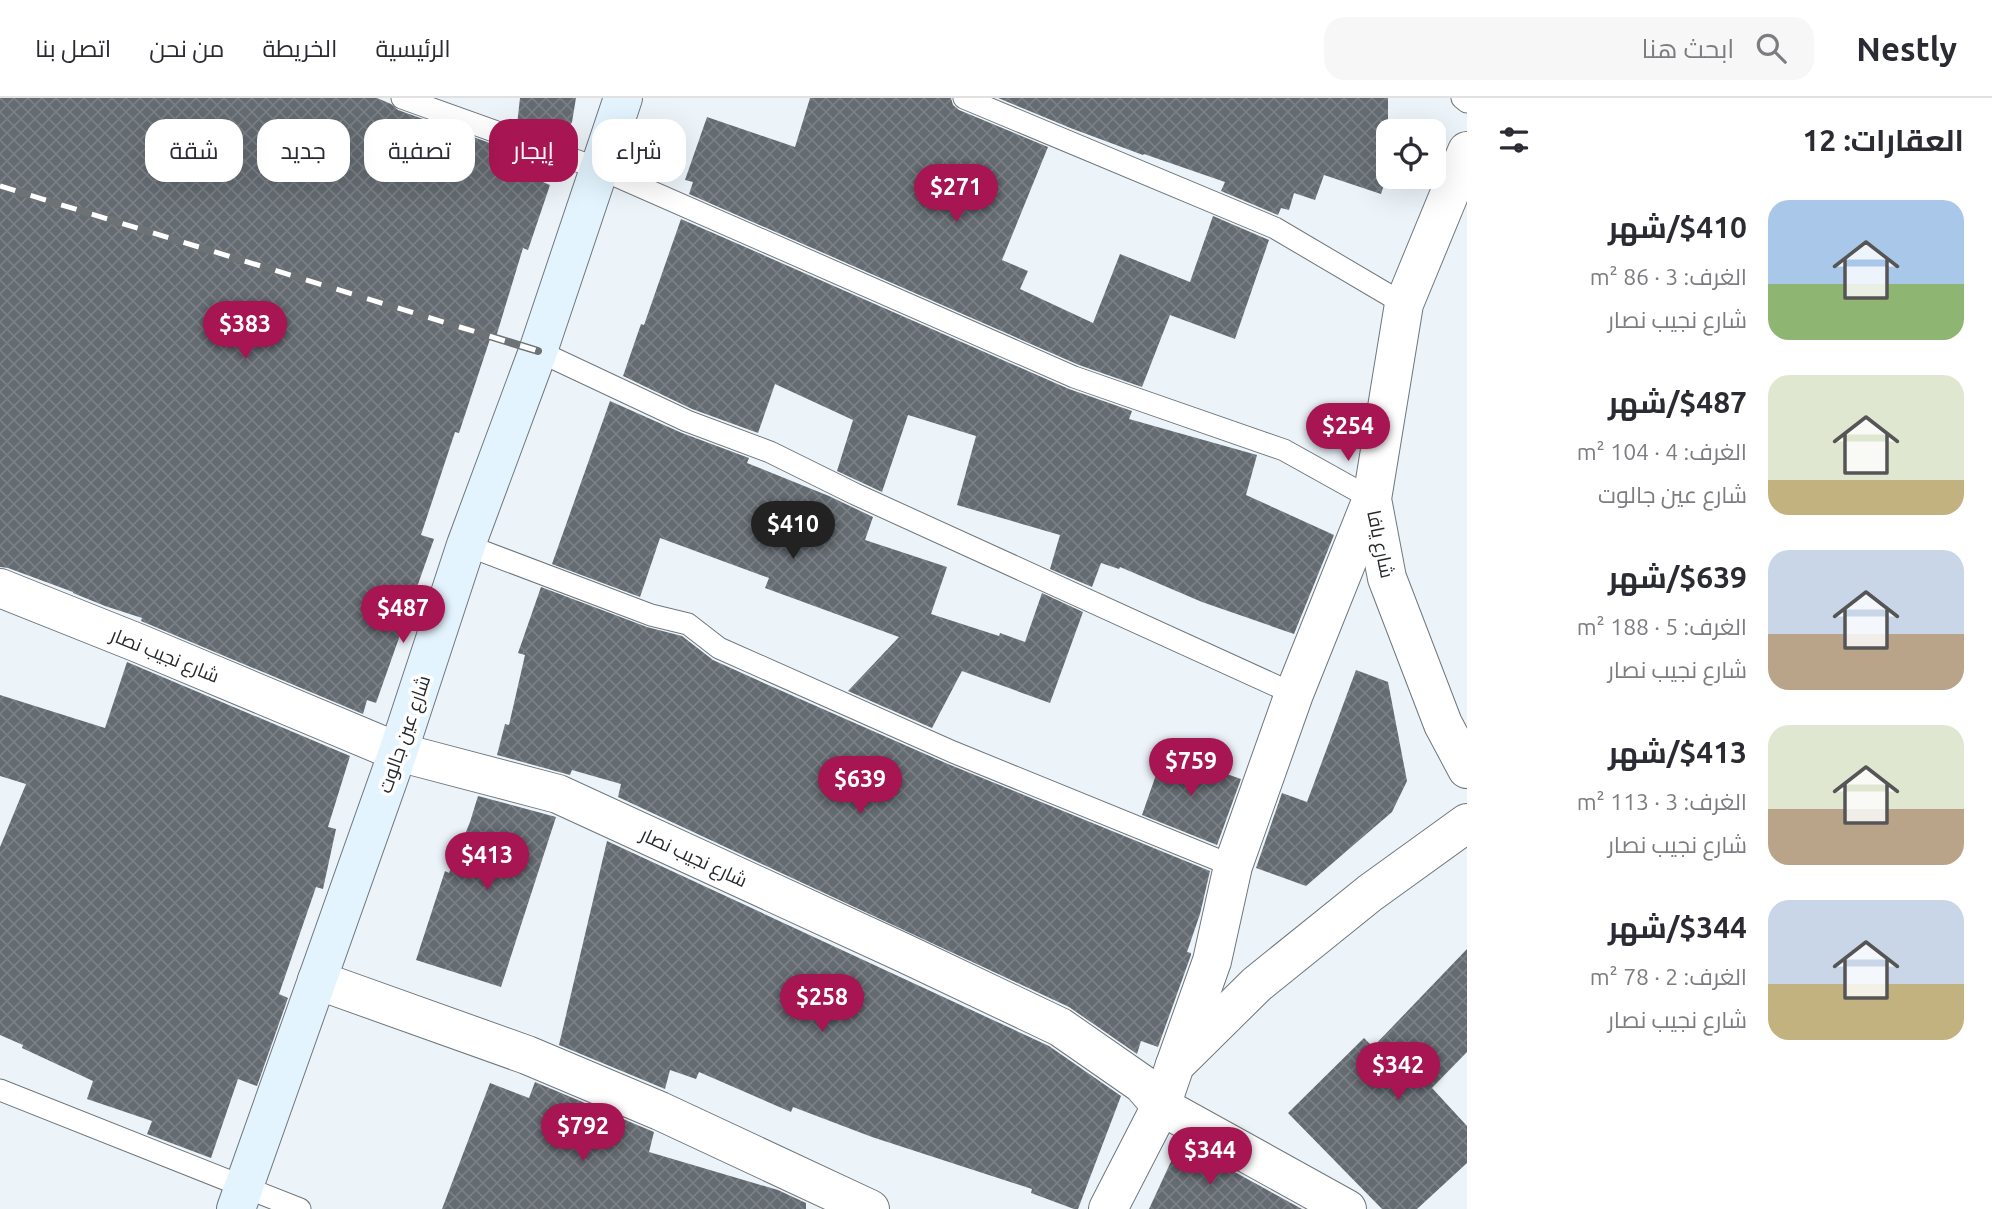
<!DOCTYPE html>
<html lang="ar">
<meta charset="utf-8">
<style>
:root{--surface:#fff;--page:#f7f7f7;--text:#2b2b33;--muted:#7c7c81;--line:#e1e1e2;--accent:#a71552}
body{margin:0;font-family:Ubuntu,Cairo,sans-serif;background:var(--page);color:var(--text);direction:rtl;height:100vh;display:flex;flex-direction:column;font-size:26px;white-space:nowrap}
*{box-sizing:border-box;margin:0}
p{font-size:23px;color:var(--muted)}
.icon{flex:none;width:38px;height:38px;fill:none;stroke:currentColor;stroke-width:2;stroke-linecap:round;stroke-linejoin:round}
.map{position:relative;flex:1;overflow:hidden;direction:ltr}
.panel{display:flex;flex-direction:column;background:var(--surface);width:525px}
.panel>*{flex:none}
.banner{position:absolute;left:21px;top:21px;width:665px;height:63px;direction:rtl;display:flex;gap:14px}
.tools{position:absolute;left:1376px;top:21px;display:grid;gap:14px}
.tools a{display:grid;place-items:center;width:70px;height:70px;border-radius:14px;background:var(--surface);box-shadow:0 7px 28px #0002;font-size:35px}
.price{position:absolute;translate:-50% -60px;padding:0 16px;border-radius:24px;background:var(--accent);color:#fff;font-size:23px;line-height:46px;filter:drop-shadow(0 2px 4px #0008)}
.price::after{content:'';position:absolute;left:50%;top:42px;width:21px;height:16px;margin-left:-10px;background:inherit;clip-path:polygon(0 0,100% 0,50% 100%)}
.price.selected{background:#222;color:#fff}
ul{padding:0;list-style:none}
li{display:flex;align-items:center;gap:21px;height:175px;padding:0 28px}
li span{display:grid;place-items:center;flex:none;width:196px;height:140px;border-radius:21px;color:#555}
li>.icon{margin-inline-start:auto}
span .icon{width:84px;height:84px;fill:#fffc;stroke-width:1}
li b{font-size:30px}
h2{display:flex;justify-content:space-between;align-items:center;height:84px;padding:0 28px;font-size:30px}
.tag{padding:0 24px;border-radius:21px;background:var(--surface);box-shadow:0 7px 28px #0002;font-size:24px;line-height:63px}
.tag.selected{background:var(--accent);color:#fff}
header{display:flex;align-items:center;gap:42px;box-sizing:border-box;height:98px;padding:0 35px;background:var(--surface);border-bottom:2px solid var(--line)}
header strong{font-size:33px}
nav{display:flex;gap:38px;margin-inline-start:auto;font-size:24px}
.search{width:490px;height:63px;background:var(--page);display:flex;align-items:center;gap:18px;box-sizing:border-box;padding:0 24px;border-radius:21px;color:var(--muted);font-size:26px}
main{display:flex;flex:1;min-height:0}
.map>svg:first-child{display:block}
.building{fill:url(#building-cross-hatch)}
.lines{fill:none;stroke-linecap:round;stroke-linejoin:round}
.lane-casing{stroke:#6f777c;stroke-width:23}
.street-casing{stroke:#6f777c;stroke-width:40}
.secondary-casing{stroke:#6f777c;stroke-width:40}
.lane{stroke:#fff;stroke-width:21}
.street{stroke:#fff;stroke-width:38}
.secondary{stroke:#e3f4ff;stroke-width:38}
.rail-casing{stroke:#6d7276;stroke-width:8}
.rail{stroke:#fff;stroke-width:5;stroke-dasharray:16;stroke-linecap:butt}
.labels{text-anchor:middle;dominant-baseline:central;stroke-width:7;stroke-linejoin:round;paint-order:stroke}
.street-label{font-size:19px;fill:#26292c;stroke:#fff}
</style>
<header>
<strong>Nestly</strong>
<div class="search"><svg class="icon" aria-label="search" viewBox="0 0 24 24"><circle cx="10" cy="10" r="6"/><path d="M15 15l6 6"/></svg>ابحث هنا</div>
<nav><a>الرئيسية</a><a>الخريطة</a><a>من نحن</a><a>اتصل بنا</a></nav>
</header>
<main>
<section class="panel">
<h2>العقارات: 12<svg class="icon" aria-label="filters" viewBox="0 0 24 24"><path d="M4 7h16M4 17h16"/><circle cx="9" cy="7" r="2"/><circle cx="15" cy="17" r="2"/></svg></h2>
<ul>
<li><span style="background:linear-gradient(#a9c7e8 60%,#8fb573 0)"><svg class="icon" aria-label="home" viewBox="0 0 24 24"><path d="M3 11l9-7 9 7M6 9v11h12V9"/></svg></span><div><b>$410/شهر</b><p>الغرف: 3 · 86 m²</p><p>شارع نجيب نصار</p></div></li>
<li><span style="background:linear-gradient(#dfe7d0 75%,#c2b280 0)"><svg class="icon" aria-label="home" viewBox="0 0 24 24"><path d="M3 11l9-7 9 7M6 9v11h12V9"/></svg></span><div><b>$487/شهر</b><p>الغرف: 4 · 104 m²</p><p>شارع عين جالوت</p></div></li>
<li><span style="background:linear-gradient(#c9d6e8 60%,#b9a48a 0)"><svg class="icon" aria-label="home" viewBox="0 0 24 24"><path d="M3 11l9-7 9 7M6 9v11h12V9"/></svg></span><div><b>$639/شهر</b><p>الغرف: 5 · 188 m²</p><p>شارع نجيب نصار</p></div></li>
<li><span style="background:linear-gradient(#dfe7d0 60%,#b9a48a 0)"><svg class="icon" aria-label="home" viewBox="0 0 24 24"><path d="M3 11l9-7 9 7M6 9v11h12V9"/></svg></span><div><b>$413/شهر</b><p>الغرف: 3 · 113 m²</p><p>شارع نجيب نصار</p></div></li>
<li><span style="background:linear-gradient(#c9d6e8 60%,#c2b280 0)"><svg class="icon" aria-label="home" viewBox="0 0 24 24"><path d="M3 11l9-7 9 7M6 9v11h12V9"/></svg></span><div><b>$344/شهر</b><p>الغرف: 2 · 78 m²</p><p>شارع نجيب نصار</p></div></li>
</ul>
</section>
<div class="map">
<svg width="1467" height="1111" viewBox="0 0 1467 1111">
<defs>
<pattern id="building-cross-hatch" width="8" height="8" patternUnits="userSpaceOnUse" patternTransform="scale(1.75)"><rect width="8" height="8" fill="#646b71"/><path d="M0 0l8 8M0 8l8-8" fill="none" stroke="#7a8085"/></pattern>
</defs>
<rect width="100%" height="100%" fill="#ecf4fa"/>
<g class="building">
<polygon points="0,0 377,0 391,6 398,12 551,67 543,84 550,87 528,152 523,150 496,239 491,238 459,335 455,334 421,437 434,441 376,605 367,602 363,616 141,523 142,520 105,508 73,495 73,494 8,470 0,469"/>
<polygon points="520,0 576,0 572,24 562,44 517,27"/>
<polygon points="810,0 951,0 953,7 959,12 1048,49 1002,162 1028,173 1020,191 1093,225 1120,156 1190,184 1213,118 1269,142 1235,241 1170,217 1142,289 1079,267 689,96 693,84 685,82 707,19 795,49"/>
<polygon points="998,0 1388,0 1388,74 1381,96 1324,77 1315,102 1294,95 1289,112 1281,110 1278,117 1221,93 1225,84 1144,56 1143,57 1073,31"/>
<polygon points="681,121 1069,291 1132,313 1129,321 1257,357 1246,397 1334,437 1294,536 1202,504 1120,469 1119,471 1101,465 1092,489 1050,471 1060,437 957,407 976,338 908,317 882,394 837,373 853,322 775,286 758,335 692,311 623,278 641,226 644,227"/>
<polygon points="610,303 682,335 749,360 747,365 829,398 873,419 865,442 947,469 931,516 999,538 1000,535 1025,544 1042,495 1083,514 1050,605 962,573 932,630 848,593 899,539 765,490 769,480 660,440 640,499 552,466"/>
<polygon points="541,489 647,529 682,538 713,562 766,586 948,666 1210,773 1200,816 1187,854 1191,855 1191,857 1158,949 1141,943 1137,956 1069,909 618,699 621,686 572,672 570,677 497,657 505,626 509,627 525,557 518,555"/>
<polygon points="127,564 350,658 328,729 336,731 323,791 316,789 279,896 288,900 257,988 238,981 211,1060 147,1036 152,1023 87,1001 93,983 22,950 23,947 0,937 0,749 26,686 0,678 0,597 105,630"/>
<polygon points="1356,572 1388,584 1407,683 1392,714 1306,788 1256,770 1282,695 1307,704"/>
<polygon points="1164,654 1241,681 1217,747 1142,717"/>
<polygon points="478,698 556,719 501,889 416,862 445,773 449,775 470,724"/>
<polygon points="607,743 1049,948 1121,998 1078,1111 1074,1111 1031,1095 1032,1091 872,1039 793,1009 791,1014 699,974 696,981 670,972 665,991 559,947"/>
<polygon points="1467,851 1467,954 1432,990 1467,1028 1467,1065 1417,1111 1382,1111 1288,1015 1364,940 1373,949"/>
<polygon points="535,984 654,1034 649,1054 778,1092 806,1105 806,1111 442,1111 490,985 529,1000"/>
<polygon points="1180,1044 1302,1111 1149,1111"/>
</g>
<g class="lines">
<g class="lane-casing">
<g id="lane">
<polyline points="402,0 600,71 1074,279 1284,352 1372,401"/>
<polyline points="964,0 1275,130 1404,206"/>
<polyline points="1462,0 1467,4"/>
<polyline points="538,253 687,323 770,354 855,396 1294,596"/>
<polyline points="466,447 651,517 688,526 719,550 953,654 1233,768"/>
<polyline points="0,992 300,1111"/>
</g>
</g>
<g class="street-casing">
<g id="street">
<polyline points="1467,53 1404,206 1372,401 1387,480 1443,626 1467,671"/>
<polyline points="0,490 138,545 398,654 558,696 904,855 1060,929 1142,986 1161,1008 1347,1111"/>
<polyline points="317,882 527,957 660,1013 870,1111"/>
<polyline points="1175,967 1212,863 1233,768 1294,596 1372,401"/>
<polyline points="1108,1111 1161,1008 1175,967 1257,886 1370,795 1467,725"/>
</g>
</g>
<g class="secondary-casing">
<polyline id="secondary" points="236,1111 398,654 466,447 538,253 623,0"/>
</g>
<use href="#lane" class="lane"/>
<use href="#street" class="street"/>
<use href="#secondary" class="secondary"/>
<g class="rail-casing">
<polyline id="rail" points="0,88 538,253"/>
</g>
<use href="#rail" class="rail"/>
</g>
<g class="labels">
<g class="street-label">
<text transform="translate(1381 446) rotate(78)">شارع يافا</text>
<text transform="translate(165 557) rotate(22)">شارع نجيب نصار</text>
<text transform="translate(404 636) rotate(-71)">شارع عين جالوت</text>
<text transform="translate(694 759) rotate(25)">شارع نجيب نصار</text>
</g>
</g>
</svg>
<div class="tools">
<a><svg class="icon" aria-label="locate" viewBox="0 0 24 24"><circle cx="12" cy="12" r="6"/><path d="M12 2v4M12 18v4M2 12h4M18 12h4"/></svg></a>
</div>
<b class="price" style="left:956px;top:126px">$271</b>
<b class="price" style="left:245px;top:263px">$383</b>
<b class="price" style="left:1348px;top:365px">$254</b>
<b class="price selected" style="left:793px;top:463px">$410</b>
<b class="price" style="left:403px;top:547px">$487</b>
<b class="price" style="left:1191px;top:700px">$759</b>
<b class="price" style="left:860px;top:718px">$639</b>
<b class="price" style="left:487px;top:794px">$413</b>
<b class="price" style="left:822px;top:936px">$258</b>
<b class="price" style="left:1398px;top:1004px">$342</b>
<b class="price" style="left:583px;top:1065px">$792</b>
<b class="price" style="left:1210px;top:1089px">$344</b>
<div class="banner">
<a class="tag">شراء</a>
<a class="tag selected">إيجار</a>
<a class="tag">تصفية</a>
<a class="tag">جديد</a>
<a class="tag">شقة</a>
</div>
</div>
</main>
